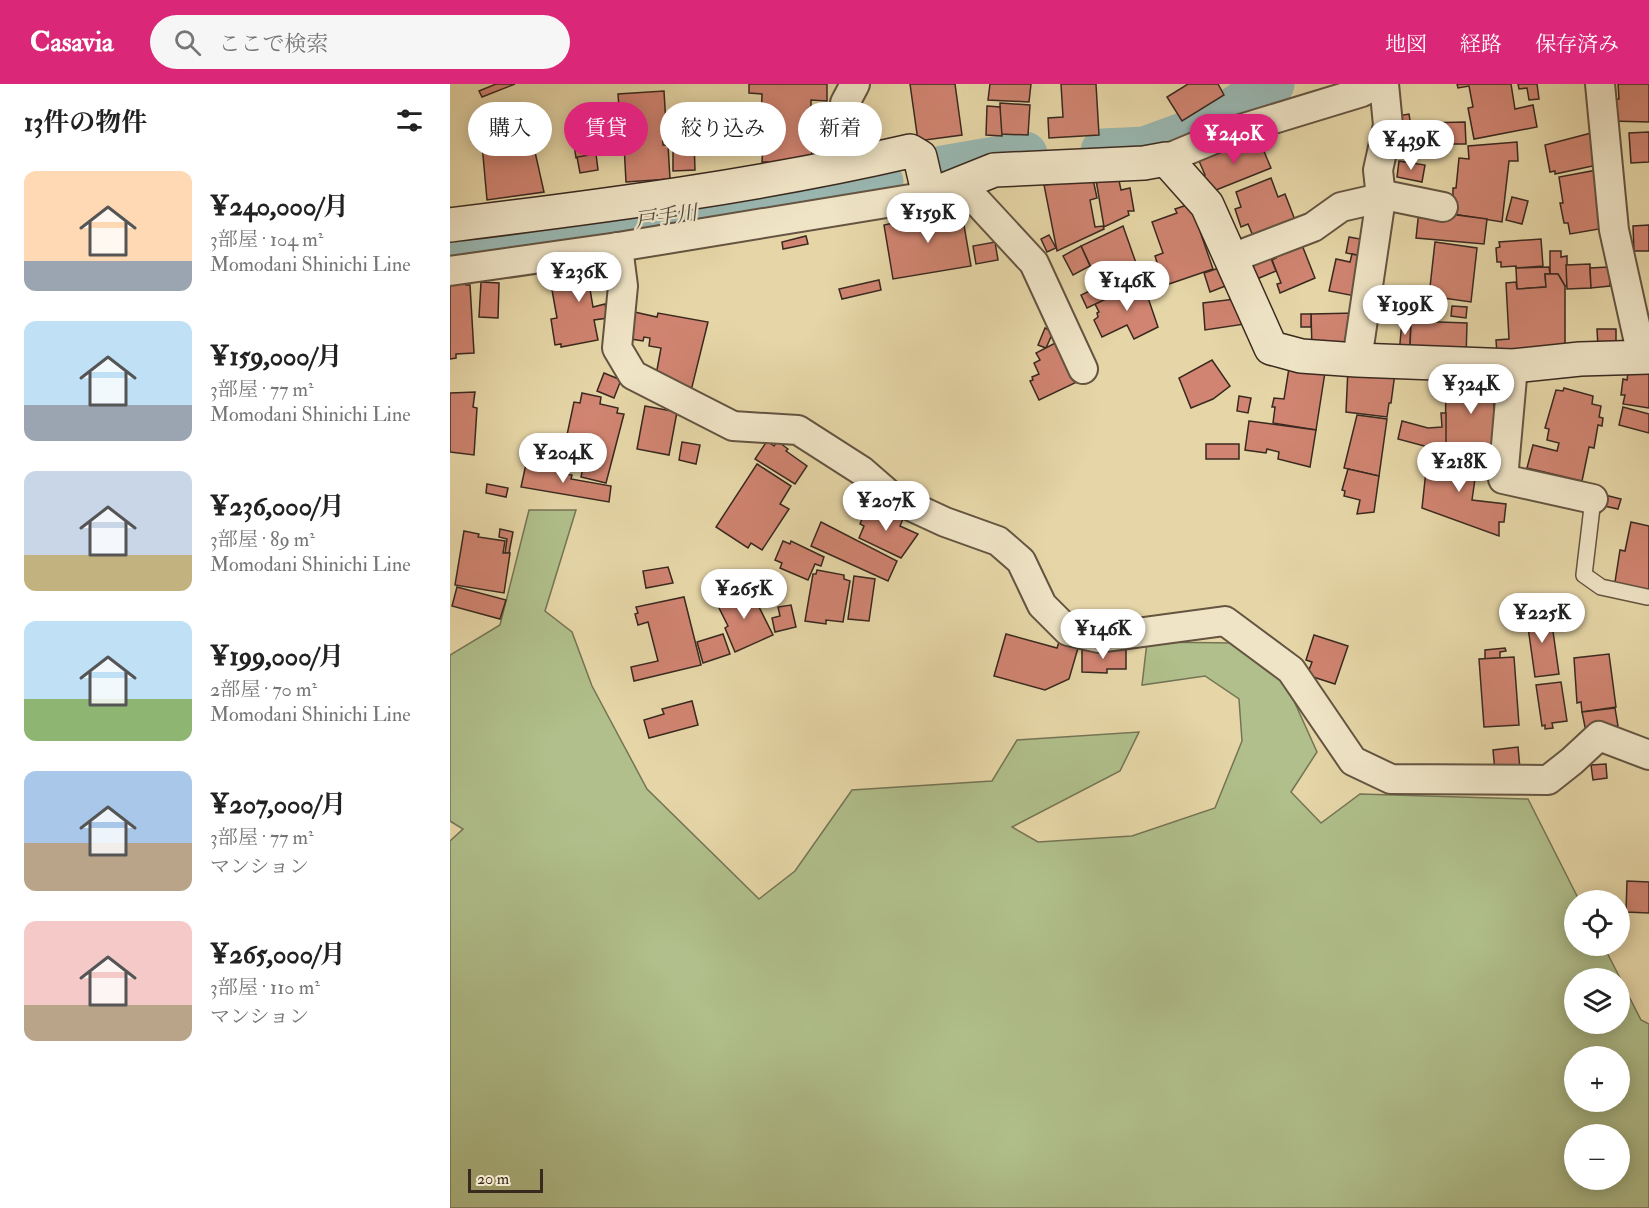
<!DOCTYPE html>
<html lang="ja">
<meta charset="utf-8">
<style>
:root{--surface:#fff;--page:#f6f6f6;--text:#222;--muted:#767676;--accent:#db2777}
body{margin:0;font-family:"IM FELL Double Pica","Noto Serif JP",serif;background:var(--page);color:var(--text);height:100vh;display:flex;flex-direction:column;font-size:22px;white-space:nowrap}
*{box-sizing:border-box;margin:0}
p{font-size:20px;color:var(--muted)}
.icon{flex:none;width:33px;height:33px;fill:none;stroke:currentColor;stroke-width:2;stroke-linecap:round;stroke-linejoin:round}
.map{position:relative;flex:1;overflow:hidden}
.side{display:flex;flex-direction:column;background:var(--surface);width:450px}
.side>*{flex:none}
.hud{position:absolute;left:18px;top:18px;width:570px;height:54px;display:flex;gap:12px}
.fabs{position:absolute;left:1114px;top:806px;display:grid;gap:12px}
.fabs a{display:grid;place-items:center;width:66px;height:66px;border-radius:50%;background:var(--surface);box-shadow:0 3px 15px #0003;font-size:30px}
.scale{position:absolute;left:18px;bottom:15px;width:75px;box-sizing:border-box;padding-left:6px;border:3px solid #39291f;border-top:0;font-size:16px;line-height:21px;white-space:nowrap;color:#39291f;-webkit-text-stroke:4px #efe4c6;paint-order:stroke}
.price{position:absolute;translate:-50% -51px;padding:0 14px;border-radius:21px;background:#fff;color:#222;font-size:20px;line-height:39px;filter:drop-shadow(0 2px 3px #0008)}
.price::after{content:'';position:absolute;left:50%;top:36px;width:18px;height:14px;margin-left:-9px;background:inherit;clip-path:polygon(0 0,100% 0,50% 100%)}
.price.selected{background:var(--accent);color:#fff}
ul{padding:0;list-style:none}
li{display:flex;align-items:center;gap:18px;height:150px;padding:0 24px}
li span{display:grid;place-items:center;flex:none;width:168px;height:120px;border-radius:12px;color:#555}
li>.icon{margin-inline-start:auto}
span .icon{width:72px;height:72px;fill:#fffc;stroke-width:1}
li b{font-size:26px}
h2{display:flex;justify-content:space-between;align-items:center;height:72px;padding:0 24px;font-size:26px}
.tag{padding:0 21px;border-radius:27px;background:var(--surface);box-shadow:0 3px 15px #0003;font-size:21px;line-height:54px}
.tag.selected{background:var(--accent);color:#fff}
header{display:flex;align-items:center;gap:36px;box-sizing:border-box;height:84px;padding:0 30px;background:var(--accent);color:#fff}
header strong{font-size:28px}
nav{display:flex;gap:33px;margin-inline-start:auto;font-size:21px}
.search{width:420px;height:54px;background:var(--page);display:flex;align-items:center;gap:15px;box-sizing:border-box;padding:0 21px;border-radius:33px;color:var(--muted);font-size:22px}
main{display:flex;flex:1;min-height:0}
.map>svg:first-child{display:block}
.green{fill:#b0bf8b;stroke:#747455;stroke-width:1.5;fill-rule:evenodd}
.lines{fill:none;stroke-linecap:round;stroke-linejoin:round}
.river{stroke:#99b7b1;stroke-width:45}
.building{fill:#d08471;stroke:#39291f;stroke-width:1.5}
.lane-casing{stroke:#645441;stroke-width:18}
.street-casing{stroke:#645441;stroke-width:32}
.secondary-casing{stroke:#39291f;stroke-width:36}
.lane{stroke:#efe4c6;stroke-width:15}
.street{stroke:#efe4c6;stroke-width:28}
.secondary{stroke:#efe4c6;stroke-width:33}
.labels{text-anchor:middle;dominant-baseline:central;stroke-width:4.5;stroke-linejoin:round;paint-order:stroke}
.water-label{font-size:21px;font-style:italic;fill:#514c44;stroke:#efe4c6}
</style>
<header>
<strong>Casavia</strong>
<div class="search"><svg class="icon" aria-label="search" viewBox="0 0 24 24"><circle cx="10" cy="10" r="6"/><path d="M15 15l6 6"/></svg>ここで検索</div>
<nav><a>地図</a><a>経路</a><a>保存済み</a></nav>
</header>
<main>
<section class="side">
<h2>13件の物件<svg class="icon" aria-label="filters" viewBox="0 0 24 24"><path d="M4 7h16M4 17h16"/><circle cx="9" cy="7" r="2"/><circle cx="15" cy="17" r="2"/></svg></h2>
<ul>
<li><span style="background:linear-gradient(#ffd9b3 75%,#9aa5b1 0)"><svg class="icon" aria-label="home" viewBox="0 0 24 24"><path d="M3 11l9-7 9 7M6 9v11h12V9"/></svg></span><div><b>¥240,000/月</b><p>3部屋 · 104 m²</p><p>Momodani Shinichi Line</p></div></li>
<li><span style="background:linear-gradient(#bfe0f5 70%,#9aa5b1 0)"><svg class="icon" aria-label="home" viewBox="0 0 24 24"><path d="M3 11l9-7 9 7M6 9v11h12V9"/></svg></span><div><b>¥159,000/月</b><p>3部屋 · 77 m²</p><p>Momodani Shinichi Line</p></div></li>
<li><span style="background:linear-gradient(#c9d6e8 70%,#c2b280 0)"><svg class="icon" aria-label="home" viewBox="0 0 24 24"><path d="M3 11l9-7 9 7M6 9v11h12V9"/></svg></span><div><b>¥236,000/月</b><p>3部屋 · 89 m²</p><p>Momodani Shinichi Line</p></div></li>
<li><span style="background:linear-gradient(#bfe0f5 65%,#8fb573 0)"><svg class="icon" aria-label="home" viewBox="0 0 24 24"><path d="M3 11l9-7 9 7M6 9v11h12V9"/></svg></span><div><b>¥199,000/月</b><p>2部屋 · 70 m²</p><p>Momodani Shinichi Line</p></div></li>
<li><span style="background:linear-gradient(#a9c7e8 60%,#b9a48a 0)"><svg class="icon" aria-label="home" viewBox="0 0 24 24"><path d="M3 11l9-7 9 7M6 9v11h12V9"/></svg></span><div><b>¥207,000/月</b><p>3部屋 · 77 m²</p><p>マンション</p></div></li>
<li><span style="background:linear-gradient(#f6c9c9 70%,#b9a48a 0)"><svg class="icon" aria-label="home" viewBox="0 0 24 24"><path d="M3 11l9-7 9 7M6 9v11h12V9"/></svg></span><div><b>¥265,000/月</b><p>3部屋 · 110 m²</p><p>マンション</p></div></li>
</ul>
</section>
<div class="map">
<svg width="1199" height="1124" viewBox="0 0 1199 1124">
<rect width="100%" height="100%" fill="#e6d6a7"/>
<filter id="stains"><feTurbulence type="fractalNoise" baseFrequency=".00333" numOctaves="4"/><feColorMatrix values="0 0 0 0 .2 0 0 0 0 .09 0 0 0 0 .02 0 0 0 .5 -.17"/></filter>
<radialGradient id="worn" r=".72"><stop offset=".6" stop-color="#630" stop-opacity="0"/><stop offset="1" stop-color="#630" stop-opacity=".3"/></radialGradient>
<path class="green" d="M79,426H126L95,527L122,548L142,602L197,705L309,815L345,787L402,706L542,697L567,656L689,648L670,687L562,743L588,758L682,752L765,724L792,657L789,615L755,592L692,601L697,558L788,559L835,597L867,668L841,708L871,739L910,710L1078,715L1129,816H1125V861H1153L1170,894H1125V939H1170V895L1191,936L1199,940V1124H0V757L13,745L0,737V571L50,541ZM1125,972H1170V1017H1125ZM1125,1050H1170V1095H1125Z"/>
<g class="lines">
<g class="river">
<polyline points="653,67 695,65 758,42 822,0"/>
<polyline points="493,84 575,70"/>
<polyline points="0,163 267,126 431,98"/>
</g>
</g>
<g class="building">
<polygon points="46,0 65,0 32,13 29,7"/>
<polygon points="299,0 377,0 377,17 361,16 361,29 374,30 372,50 368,49 368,66 362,66 361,79 317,83 318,78 312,78 313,61 304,60 305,40 311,40 312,10 299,9"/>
<polygon points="460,0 505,0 512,51 468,57"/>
<polygon points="540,0 581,0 579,18 538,16"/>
<polygon points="611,0 646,0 649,51 599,54 598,34 613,33"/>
<polygon points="738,0 768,0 774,11 732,37 717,13"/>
<polygon points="1007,0 1061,0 1065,25 1083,21 1087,43 1024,55 1018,24 1023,23 1019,2 1008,4"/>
<polygon points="1068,0 1087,0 1089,15 1079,16 1077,4 1069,5"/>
<polygon points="1168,0 1199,0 1199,38 1160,37 1156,15 1169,15"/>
<polygon points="214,7 216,41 212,41 213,61 218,61 220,95 176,98 172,24 169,24 168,10"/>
<polygon points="550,19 580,21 578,51 550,50"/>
<polygon points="71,22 74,51 81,50 94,108 37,116 30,38 47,36 45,25"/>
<polygon points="537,22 550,23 552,52 536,51"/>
<polygon points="959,30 962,49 949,50 947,32"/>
<polygon points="1015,38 1016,60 987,60 987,66 976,66 975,39"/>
<polygon points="1145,48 1152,80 1105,90 1105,87 1100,88 1095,61"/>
<polygon points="1199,48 1199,78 1181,79 1179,49"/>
<polygon points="233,49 233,55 244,55 245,86 223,87 223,50"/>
<polygon points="142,52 145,71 126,74 123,54"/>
<polygon points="808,53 821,84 761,108 751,92 755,91 749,77"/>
<polygon points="1067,58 1068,77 1059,77 1052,138 1003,130 1003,104 1006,104 1009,74 1019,75 1018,62"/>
<polygon points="146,70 148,86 130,89 127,73"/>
<polygon points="949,77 975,81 972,98 947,93"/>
<polygon points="1147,86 1155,144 1120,150 1118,139 1114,139 1110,119 1113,119 1109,93"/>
<polygon points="668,92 671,106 680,104 684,127 678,127 679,131 654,143 646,96"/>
<polygon points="821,94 828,113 835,110 845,136 803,152 798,140 791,143 785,125 791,123 786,108"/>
<polygon points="643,95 647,114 640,116 645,143 653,142 654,145 607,167 594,101"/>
<polygon points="1062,113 1078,117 1072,140 1056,136"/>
<polygon points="737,121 739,125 742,124 763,185 719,200 714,186 710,188 705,172 713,169 702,138 727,129 725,125"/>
<polygon points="511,124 521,182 443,195 434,141"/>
<polygon points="969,126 1037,135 1034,160 966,154"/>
<polygon points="1199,141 1199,167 1184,167 1183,142"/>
<polygon points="673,142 692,196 656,215 631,162"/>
<polygon points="599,151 606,164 597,168 591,155"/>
<polygon points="356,152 358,160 333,165 332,158"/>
<polygon points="899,153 916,156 912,172 896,169"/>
<polygon points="1091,155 1093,182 1066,184 1066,182 1051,183 1051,178 1047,178 1046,164 1050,163 1049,158"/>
<polygon points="545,158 548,176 526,180 523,162"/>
<polygon points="985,158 1027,164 1021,218 979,212"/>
<polygon points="852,161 865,194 830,209 827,200 831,199 822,176 826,174 825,172"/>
<polygon points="631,162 640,182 623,191 613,172"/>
<polygon points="1100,167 1111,167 1111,173 1117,172 1117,202 1115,202 1108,190 1100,190"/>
<polygon points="902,170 919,174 910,213 879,207 886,175 900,178"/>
<polygon points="820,172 826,187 807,195 801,180"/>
<polygon points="150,177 151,182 158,181 162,201 140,205 143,223 155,220 158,234 144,236 148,256 111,263 111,260 105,261 101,235 107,234 102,206 111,204 108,187 113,186 112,183"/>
<polygon points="1140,180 1141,204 1117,205 1116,181"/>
<polygon points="772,183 778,201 760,208 754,189"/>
<polygon points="1099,183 1100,190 1095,190 1096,203 1067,205 1066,184"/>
<polygon points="1159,183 1160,202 1141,204 1140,184"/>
<polygon points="1095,190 1108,190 1115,202 1115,264 1047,270 1046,256 1059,255 1056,199 1066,198 1067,205 1096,203"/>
<polygon points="429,196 431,206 392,215 389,205"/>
<polygon points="692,196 708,243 684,255 677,241 652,253 644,236 648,233 647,229 649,228 645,220"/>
<polygon points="16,198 16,201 20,201 24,269 6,270 6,274 0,275 0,200"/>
<polygon points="31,198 49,199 48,234 29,233"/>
<polygon points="650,202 656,215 637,224 631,211"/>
<polygon points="785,215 795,240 755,246 753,219"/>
<polygon points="967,216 984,218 982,235 964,232"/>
<polygon points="1002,222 1017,223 1016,234 1001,232"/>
<polygon points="180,227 207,233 208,229 258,238 241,307 206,291 211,264 199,262 200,254 194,253 193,257 181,255"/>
<polygon points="906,229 907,264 862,265 861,230"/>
<rect x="851" y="230" width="10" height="13"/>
<polygon points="952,237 961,237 960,263 949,270"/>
<polygon points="961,237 1017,239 1016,275 960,263"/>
<polygon points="595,244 603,248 596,264 588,261"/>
<polygon points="1147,245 1166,245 1166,262 1148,263"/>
<polygon points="609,257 629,297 589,316 580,297 583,296 582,293 589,290 584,279 590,276 586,269"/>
<polygon points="762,276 780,302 763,315 741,324 729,294"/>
<polygon points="1179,280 1199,283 1199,324 1173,320 1175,311 1171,311 1173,295 1177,296"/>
<polygon points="876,282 866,346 823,339 825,323 822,323 824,314 834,315 839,284"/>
<polygon points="898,284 945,289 941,319 939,319 937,333 896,328"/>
<polygon points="154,289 171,296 164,314 147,307"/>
<polygon points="1013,291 1049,292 1048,316 1044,316 1043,371 1020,370 1020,367 995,367 996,302 1013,302"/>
<polygon points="1114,304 1143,312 1142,320 1151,322 1149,333 1153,334 1152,342 1148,341 1144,364 1139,363 1132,397 1077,384 1083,361 1107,367 1109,359 1097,356 1099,345 1095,344 1106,306 1113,307"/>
<polygon points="25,308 23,323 27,324 24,371 0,368 0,309"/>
<polygon points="132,309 151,313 150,320 168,324 167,329 174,330 156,399 131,393 133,384 111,379 124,318 130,319"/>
<polygon points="789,312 801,314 798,329 787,327"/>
<polygon points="195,322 227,328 219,371 187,365"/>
<polygon points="1173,323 1199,330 1199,349 1169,341"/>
<polygon points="991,329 996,329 996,363 978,363 948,355 952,337 978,344 992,343"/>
<polygon points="907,331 937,335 929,392 894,384"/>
<polygon points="799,337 866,346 860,383 828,375 829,368 817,365 816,369 795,366"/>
<polygon points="317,357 324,362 327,357 338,365 336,367 357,382 345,400 305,375"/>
<polygon points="232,358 250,361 246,380 229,376"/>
<rect x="756" y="360" width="33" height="15"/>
<polygon points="978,368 1028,374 1022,416 1056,420 1054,438 1049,438 1049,452 972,424"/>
<polygon points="76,380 111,386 111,389 122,391 121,395 161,402 159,418 71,403"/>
<polygon points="307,380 341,402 330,420 339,425 312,466 301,459 298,464 266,443"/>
<polygon points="898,385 929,392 924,428 907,430 910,416 894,412 895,407 892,406"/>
<polygon points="37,400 58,404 56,413 36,409"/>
<polygon points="1147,409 1171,415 1168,425 1145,420"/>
<polygon points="424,422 453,435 450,442 468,450 451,474 409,454 414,442 410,440 415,428 420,430"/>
<polygon points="371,438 447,477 438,497 361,462"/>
<polygon points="1181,438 1199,442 1199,506 1167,503 1168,499 1165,498 1170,466 1175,467"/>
<polygon points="50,445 63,448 59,469 55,469 57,455 49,453"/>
<polygon points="14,447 29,450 28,453 55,457 53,469 60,469 54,509 5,501"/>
<polygon points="333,457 340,460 341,457 374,473 371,482 365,480 358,496 330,484 332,479 325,476"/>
<polygon points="218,483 223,499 196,504 193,487"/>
<polygon points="367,486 394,491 394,495 400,497 393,538 376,536 376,540 355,537 363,490 366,490"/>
<polygon points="404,492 425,495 419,537 398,535"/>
<polygon points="7,503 56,516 50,535 2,522"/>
<polygon points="294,504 296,508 300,505 323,551 285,568 275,544 278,542 266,518"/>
<polygon points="234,513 251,581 184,597 181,583 208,577 198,538 188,541 185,530 188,529 186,523"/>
<polygon points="341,521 346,543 325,548 322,534 330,532 328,523"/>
<polygon points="1100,526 1109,590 1085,593 1076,529"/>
<polygon points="273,550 280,570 253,579 247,558"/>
<polygon points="556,550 607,564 609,558 628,564 619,595 595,606 544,592"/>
<polygon points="864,551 898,562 885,600 857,591 862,578 856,576"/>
<polygon points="632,564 676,564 676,585 657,585 657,589 632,588"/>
<polygon points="1055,564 1056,567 1050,568 1050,574 1035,575 1035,566"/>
<polygon points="1159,570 1166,623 1132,628 1131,618 1127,619 1124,574"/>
<polygon points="1064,573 1069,641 1034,643 1029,575"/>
<polygon points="1111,598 1117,637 1102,639 1103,644 1095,645 1095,641 1092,642 1086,601"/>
<polygon points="242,617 248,641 199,654 194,636 214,630 212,625"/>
<polygon points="1165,624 1168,642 1136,648 1132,628"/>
<polygon points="1068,663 1070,685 1045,687 1043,666"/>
<polygon points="1156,680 1157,694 1143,696 1141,681"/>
<polygon points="1177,797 1199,798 1199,829 1176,828"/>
</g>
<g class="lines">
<g class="lane-casing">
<polyline id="lane" points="1143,415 1134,491 1151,503 1197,513"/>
</g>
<g class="street-casing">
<g id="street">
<polyline points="1150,0 1164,146 1192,272"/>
<polyline points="716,75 781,48 912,8 927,0"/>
<polyline points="390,83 395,19 405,0"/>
<polyline points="510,99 584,179 633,285"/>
<polyline points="168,163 173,202 167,264 183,291 283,342 348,346 412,387 443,414 495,438 548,457 571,477 592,521 618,547 649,554 775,537 841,586 903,677 941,695 1098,696 1122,677 1149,652 1199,671"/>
<polyline points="782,174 863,143 891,123 939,112 993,123"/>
<polyline points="0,187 168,163 479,112"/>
<polyline points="907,276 931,114 928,86 938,41 934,0"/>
<polyline points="1063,282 1053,395 1143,415"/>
</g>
</g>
<g class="secondary-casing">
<path id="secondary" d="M0,141C154,122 309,102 460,67L470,73L479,112L544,86L694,79L716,75L757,121L821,264L851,272L907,276L1063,282L1130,275L1199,273"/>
</g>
<use href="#lane" class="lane"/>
<use href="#street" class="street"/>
<use href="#secondary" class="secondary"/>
</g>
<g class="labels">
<g class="water-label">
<text transform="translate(216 133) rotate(-8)">戸手川</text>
</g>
</g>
<rect width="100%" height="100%" filter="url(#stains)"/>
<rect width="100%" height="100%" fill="url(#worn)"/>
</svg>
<div class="fabs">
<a><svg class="icon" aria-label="locate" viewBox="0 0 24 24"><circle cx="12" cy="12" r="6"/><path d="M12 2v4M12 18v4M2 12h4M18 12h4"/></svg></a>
<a><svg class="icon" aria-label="layers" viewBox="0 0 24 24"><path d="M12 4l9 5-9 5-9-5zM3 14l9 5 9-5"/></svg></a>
<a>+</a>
<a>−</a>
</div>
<div class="scale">20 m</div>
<b class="price selected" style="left:784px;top:81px">¥240K</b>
<b class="price" style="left:961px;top:87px">¥439K</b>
<b class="price" style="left:478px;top:160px">¥159K</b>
<b class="price" style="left:129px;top:219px">¥236K</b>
<b class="price" style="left:677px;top:228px">¥146K</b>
<b class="price" style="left:955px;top:252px">¥199K</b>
<b class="price" style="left:1021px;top:331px">¥324K</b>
<b class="price" style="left:113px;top:400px">¥204K</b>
<b class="price" style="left:1009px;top:409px">¥218K</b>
<b class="price" style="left:436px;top:448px">¥207K</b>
<b class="price" style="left:294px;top:536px">¥265K</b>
<b class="price" style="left:1092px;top:560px">¥225K</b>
<b class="price" style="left:653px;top:576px">¥146K</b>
<div class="hud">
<a class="tag">購入</a>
<a class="tag selected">賃貸</a>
<a class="tag">絞り込み</a>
<a class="tag">新着</a>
</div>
</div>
</main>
